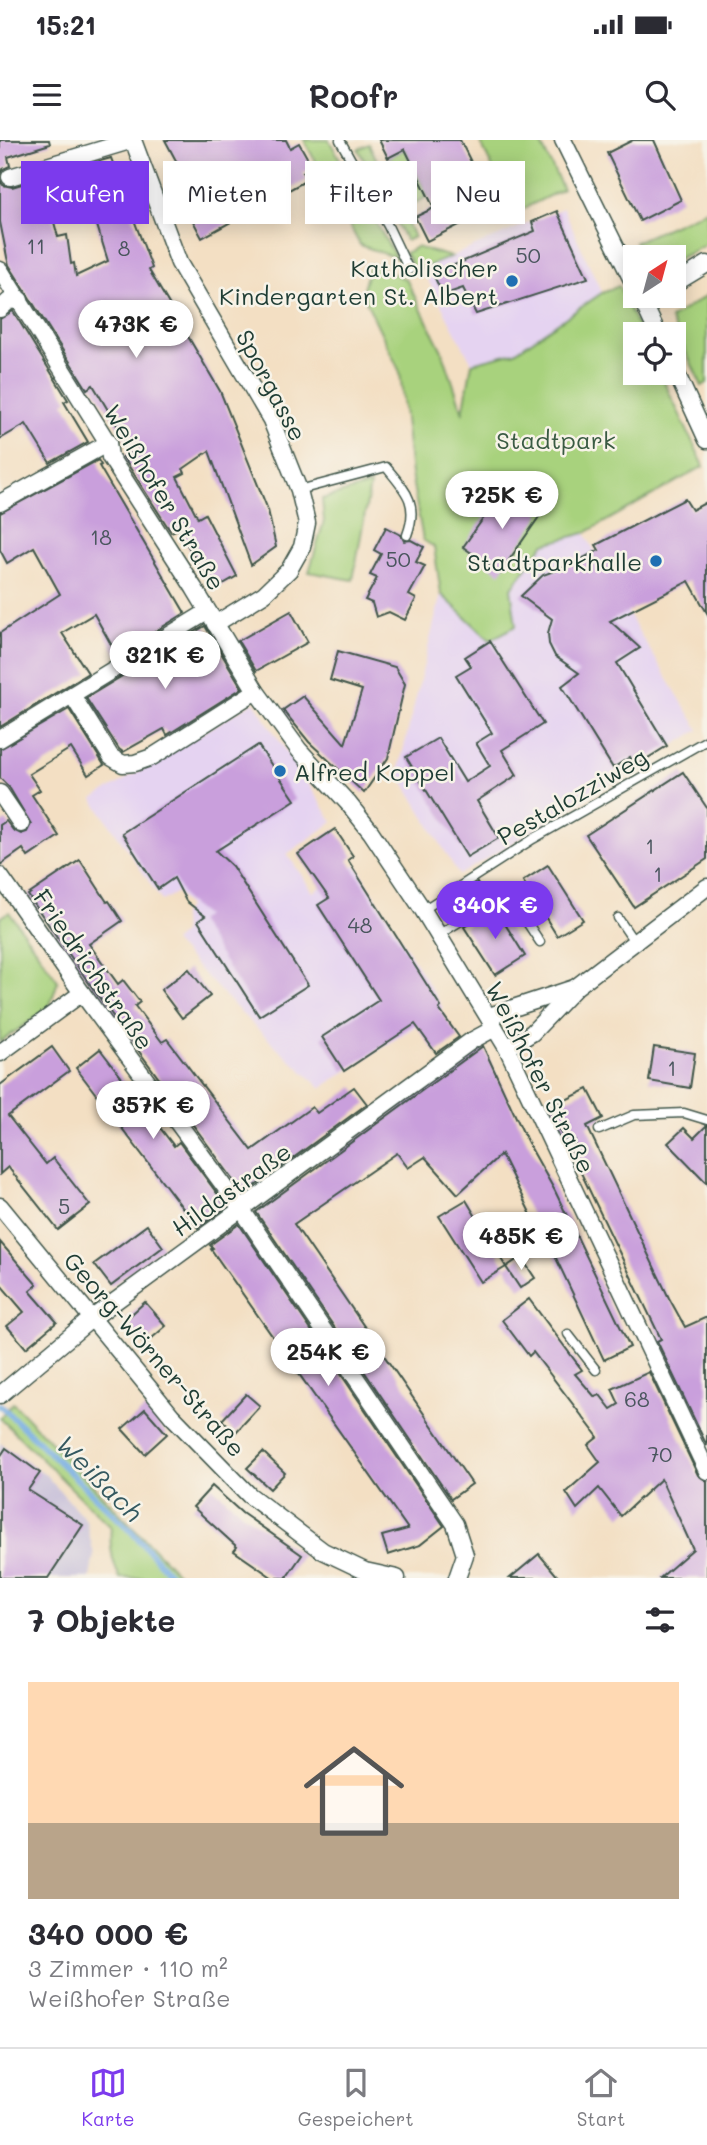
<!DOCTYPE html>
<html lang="de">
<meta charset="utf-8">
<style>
:root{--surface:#fff;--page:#f2f2f3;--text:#2b2b33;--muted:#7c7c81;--line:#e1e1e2;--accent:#7c3aed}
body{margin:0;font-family:Mali,sans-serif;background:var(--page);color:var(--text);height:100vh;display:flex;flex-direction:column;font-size:26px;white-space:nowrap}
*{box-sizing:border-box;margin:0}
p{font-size:23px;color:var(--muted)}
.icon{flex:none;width:38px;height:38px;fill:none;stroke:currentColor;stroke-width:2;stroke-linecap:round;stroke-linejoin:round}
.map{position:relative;height:1438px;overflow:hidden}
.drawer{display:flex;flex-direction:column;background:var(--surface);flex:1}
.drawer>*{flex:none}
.hud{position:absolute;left:21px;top:21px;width:665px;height:63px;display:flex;gap:14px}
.needle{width:46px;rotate:36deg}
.tools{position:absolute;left:623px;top:105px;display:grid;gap:14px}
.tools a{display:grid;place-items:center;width:63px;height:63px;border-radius:0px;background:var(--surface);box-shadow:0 4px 18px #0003;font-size:35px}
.price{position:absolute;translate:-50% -60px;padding:0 16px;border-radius:24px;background:#fff;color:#222;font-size:23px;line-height:46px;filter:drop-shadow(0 2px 4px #0008)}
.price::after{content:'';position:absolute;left:50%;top:42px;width:21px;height:16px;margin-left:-10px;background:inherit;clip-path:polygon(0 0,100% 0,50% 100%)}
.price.active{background:var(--accent);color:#fff}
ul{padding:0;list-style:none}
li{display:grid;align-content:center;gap:14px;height:371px;padding:0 28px}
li+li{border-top:2px solid var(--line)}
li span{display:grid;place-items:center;height:217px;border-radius:0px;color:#555}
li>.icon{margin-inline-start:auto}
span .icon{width:126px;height:126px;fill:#fffc;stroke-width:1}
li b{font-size:30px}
h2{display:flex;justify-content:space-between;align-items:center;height:84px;padding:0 28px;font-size:30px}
.pill{padding:0 24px;border-radius:0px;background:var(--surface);box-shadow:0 4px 18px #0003;font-size:24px;line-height:63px}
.pill.active{background:var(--accent);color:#fff}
.status{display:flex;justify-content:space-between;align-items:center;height:49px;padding:0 35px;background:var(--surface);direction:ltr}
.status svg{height:19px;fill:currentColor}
header{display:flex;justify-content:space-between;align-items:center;height:91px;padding:0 28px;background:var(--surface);font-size:32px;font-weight:600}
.tabs{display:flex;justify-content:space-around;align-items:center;height:98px;border-top:2px solid var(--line);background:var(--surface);font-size:19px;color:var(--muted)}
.tabs a{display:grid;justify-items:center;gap:4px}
.tabs .active{color:var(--accent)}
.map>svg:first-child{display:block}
.built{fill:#e5d3f1}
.industrial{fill:#c7c0d9}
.green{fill:#a8d27d;stroke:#648858;stroke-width:2}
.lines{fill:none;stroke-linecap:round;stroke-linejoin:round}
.stream{stroke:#73ace3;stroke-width:6}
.building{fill:#c99fdc}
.service-casing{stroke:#3f5549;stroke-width:11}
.minor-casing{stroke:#3f5549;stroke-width:19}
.service{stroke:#fff;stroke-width:8}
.minor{stroke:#fff;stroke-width:16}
.poi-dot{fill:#1f6fb2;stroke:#f7f3e8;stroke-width:2.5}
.labels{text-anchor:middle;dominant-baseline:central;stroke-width:5;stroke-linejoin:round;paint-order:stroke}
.number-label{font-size:21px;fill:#4a565e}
.poi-label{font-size:24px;fill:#1f3d34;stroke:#f7f3e8;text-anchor:end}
.street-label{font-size:24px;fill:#1f3d34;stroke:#f7f3e8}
.park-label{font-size:24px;fill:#3a5b43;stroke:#f7f3e8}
.water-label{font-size:26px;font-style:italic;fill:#345960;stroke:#f7f3e8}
</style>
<div class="status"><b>15:21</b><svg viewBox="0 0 49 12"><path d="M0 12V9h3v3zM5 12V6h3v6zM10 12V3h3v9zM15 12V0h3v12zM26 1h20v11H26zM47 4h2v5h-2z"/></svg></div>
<header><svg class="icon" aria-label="menu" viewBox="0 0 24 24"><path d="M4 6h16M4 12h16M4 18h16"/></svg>Roofr<svg class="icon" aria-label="search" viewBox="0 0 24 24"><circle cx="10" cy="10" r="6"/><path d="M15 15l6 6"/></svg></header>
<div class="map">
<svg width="707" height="1438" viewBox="0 0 707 1438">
<rect width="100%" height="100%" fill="#f7f3e8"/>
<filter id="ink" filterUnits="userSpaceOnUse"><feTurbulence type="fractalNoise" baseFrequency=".0143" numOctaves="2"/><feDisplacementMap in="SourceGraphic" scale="14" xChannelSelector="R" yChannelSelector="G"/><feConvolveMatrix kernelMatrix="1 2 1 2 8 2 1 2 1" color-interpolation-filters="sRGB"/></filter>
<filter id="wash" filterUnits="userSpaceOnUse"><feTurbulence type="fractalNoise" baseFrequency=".00686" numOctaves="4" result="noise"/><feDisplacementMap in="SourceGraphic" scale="28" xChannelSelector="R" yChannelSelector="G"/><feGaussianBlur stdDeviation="1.57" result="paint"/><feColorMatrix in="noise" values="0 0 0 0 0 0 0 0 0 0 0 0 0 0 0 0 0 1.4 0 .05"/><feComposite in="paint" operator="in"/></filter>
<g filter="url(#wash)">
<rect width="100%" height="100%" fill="#f3dfc3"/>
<g class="built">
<polygon points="563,68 602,153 515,212 472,223 422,129"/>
<polygon points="585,393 634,484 699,590 459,735 398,632 441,454 490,500 516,486 511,449 544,404"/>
<polygon points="254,562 333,682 287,714 313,752 356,724 443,868 321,948 251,883 173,802 183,793 182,775 188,767 177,752 162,761 93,659"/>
</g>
<polygon class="industrial" points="0,1303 44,1333 86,1380 94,1415 90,1438 0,1438"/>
<g class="green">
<polygon points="304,0 329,0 396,118 360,105"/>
<polygon points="479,0 539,0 563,49 515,73"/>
<polygon points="369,4 414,97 406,101 358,9"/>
<polygon points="405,9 428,56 412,65 388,18"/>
<polygon points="707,70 707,104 674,121 674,117 644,117 635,102"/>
<polygon points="416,107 451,117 416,131 405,113"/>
<polygon points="370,124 406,139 443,213 463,273 472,223 515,212 602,153 619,146 641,194 635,194 635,233 660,233 704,326 585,393 544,404 511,449 516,486 490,500 441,454 434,407 423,400 411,334 400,232 362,153"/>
<polygon points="707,155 707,243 702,246 670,179"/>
<polygon points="370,345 353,440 309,432 324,381 322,359"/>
<polygon points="9,772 58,841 49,868 0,902 0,778"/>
<path d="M13,1263L182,1438H120C112,1422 109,1405 111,1387L0,1278Z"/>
</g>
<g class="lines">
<polyline class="stream" points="0,1265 131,1391 173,1438"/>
</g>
<g id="blocks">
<g class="building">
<polygon points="0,0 49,0 50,4 8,17 10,26 3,29 0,34"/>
<polygon points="165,0 286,0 290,8 299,3 313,28 303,33 307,40 202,98 176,49 188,43"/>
<polygon points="379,0 460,0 482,44 493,38 502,58 502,64 427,101 415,77 434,68 405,9 388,18"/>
<polygon points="633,0 654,0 681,60 640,81 607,13"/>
<polygon points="111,18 152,128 149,130 220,251 268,370 276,407 251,425 209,311 183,329 185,333 177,337 198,378 205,374 237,436 216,448 212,440 209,442 178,389 171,392 123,317 133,312 93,245 87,249 9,125 7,117 0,82 0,40 3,45 12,47 59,33 61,52 47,56 58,97 67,95 71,124 74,123 76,136 108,121 79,27"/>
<polygon points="557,71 588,138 476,174 463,148 443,155 433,134 535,91 532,82"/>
<polygon points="13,171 68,260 64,262 88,302 50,323 26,284 0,299 0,179"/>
<polygon points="98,320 101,325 99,326 185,473 117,515 94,474 62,493 88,533 0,587 0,493 60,454 34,407 7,423 0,410 0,373"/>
<polygon points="505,348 541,374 500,433 463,407"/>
<polygon points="685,359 692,370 707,362 707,473 689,441 610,481 640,508 617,523 667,606 635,626 630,617 613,628 562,546 579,533 555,516 549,504 548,493 552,479 521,456 543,435 570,425 599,410 596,405"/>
<polygon points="386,387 401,395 404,401 411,400 424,407 416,422 425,426 409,455 416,459 405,480 389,472 376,477 372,463 365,460 377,438 370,435 381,414 374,410"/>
<polygon points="291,471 308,502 256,531 238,501"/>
<polygon points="205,486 242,548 167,595 164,589 123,612 119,609 86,558"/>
<polygon points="490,501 543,584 502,610 517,635 477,661 499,698 467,717 406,617 438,598 465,642 490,626 476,603 492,593 456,535 471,526 465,517"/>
<polygon points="338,511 395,527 405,544 388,618 364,653 309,602 283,570 303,556 345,604 362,550 330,540"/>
<polygon points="69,569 104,625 88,635 71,608 29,634 40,650 32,655 59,696 28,717 23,709 0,725 0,685 6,681 13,690 21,694 27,692 31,684 9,647 0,638 0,609"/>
<polygon points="258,605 295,660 216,711 232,726 308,845 259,876 198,781 205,776 186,761 174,738 158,749 122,693"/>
<polygon points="683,632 707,668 707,719 634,767 586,695"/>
<polygon points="335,689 353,716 348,720 441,867 439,869 459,897 436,913 415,884 344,931 322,897 379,860 318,765 329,758 298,714"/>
<polygon points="80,720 107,762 109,761 122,781 89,804 118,844 123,840 140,862 135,866 162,902 167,899 252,1010 312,967 317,973 354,947 367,964 244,1054 96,853 28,755"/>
<polygon points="548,725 583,780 557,796 523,741"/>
<polygon points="477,743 486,757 457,775 448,762"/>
<polygon points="495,768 525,816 495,835 464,787"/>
<polygon points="189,829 210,856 182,878 161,850"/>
<polygon points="483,906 527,1001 555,1051 630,1207 604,1220 547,1099 544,1101 501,1014 458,1054 425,1017 408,1028 397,1013 294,1084 472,1344 451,1359 256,1072"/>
<polygon points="52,907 69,931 8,976 46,1024 53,1018 90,1065 58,1090 8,1027 0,1034 0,945"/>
<polygon points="654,907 695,913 690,948 649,941"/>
<polygon points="100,909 174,1006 179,1002 227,1067 198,1088 76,928"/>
<polygon points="588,949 603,978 587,986 669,1158 685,1187 707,1177 707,1306 657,1201 661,1199 570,1010 575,1005 575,1000 570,997 564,998 549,968"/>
<polygon points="706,986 707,986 707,1043 668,1003 684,988 694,998"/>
<polygon points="466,1060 506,1127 481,1142 439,1076"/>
<polygon points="239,1084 444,1386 420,1405 388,1415 382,1396 408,1389 211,1109 213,1108 210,1105"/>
<polygon points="147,1085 163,1107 111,1146 94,1124"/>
<polygon points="0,1102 37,1145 30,1151 57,1182 26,1208 7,1186 24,1172 0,1144"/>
<polygon points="521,1117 535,1138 520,1148 506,1127"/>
<polygon points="529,1159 582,1230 575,1234 595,1257 600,1255 611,1269 619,1264 612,1249 649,1232 698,1335 707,1341 707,1438 660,1438 693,1409 661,1339 621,1376 599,1348 577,1369 566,1352 600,1322 588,1305 598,1297 533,1212 529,1216 502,1180"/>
<polygon points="145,1162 166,1186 145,1204 124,1181"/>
<polygon points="246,1254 260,1266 235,1293 222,1280"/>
<polygon points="145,1269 167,1294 145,1314 122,1289"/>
<polygon points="6,1308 40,1333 28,1350 83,1385 48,1438 0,1438 0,1317"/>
<polygon points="263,1312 285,1333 270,1349 247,1328"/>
<polygon points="212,1346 242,1373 302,1415 286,1438 273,1438 234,1411 237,1407 193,1367"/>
<polygon points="539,1414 559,1438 510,1438"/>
</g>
</g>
</g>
<g filter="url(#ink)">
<use href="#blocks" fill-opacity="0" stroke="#3f5549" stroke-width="2"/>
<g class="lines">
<g class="service-casing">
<g id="service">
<polyline points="340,0 388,86 409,130"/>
<path d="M299,350L386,327C406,351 419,363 407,395"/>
<polyline points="423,770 533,699 707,600"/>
<polyline points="618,778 635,803"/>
<polyline points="438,795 507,752 540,802"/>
<polyline points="599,990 634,975 684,973 707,980"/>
<polyline points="556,1011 569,1003"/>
<polyline points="568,1194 596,1230"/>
</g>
</g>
<g class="minor-casing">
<g id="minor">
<polyline points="133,0 179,123 271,280 299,350 307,383 302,407 289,430 264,454 215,484"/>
<polyline points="563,0 635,146"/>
<polyline points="10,37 133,0"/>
<polyline points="0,130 108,303 110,317 194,448 256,551 299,610 348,663 371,692 423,770 507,908 707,1331"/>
<polyline points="674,144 707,124"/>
<polyline points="640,156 658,194"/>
<polyline points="0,169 9,161 20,160"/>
<polyline points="674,228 707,300"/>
<polyline points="0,363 108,303"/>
<polyline points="72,555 111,617 123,624 135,623 152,617 256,551"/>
<polyline points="0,599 207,472"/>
<polyline points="0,653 21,684"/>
<polyline points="0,736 82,853 242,1070 455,1384 465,1415 457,1438"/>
<polyline points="489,876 574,848"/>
<polyline points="507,908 532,893 576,847 707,747"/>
<polyline points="0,913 82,853"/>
<polyline points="0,1066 172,1276 249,1355 323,1411 365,1431 397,1438"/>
<polyline points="0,1255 91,1179 471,901 495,888"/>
</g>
</g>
<use href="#service" class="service"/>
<use href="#minor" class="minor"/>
</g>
</g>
<g class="poi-dot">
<circle cx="512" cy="141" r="7"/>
<circle cx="656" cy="421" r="7"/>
<circle cx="280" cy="631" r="7"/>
</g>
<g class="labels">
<g class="number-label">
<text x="36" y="105">11</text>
<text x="124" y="107">8</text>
<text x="528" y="114">50</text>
<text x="101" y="396">18</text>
<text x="398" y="418">50</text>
<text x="650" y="705">1</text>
<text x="658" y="733">1</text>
<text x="360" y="784">48</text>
<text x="672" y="927">1</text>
<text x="64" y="1065">5</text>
<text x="637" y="1258">68</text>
<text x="660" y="1313">70</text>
</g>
<g class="poi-label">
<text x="498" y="127">Katholischer<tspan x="498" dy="28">Kindergarten St. Albert</tspan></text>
<text x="642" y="421">Stadtparkhalle</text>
<text x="294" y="631" text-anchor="start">Alfred Koppel</text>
</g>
<g class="street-label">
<text transform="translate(272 245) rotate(62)">Sporgasse</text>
<text transform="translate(165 357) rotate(59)">Weißhofer Straße</text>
<text transform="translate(572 656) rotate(-30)">Pestalozziweg</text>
<text transform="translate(94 829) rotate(55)">Friedrichstraße</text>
<text transform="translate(541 937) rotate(63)">Weißhofer Straße</text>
<text transform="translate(231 1049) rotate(-36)">Hildastraße</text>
<text transform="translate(155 1214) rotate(49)">Georg-Wörner-Straße</text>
</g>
<g class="park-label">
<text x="556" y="299">Stadtpark</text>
</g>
<g class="water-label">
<text transform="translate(100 1338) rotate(45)">Weißach</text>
</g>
</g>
</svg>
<div class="tools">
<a><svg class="needle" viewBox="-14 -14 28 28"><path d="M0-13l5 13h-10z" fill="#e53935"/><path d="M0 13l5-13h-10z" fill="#7c7c81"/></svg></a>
<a><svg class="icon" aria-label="locate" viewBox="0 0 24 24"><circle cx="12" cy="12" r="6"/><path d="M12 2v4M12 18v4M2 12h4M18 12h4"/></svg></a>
</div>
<b class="price" style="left:136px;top:220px">473K €</b>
<b class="price" style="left:502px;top:391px">725K €</b>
<b class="price" style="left:165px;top:551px">321K €</b>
<b class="price active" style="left:495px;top:801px">340K €</b>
<b class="price" style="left:153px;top:1001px">357K €</b>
<b class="price" style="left:521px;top:1132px">485K €</b>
<b class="price" style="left:328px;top:1248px">254K €</b>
<div class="hud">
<a class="pill active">Kaufen</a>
<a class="pill">Mieten</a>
<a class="pill">Filter</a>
<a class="pill">Neu</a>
</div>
</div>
<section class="drawer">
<h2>7 Objekte<svg class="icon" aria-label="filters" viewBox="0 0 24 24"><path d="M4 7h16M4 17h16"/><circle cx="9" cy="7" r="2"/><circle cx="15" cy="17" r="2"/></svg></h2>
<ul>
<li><span style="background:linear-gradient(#ffd9b3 65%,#b9a48a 0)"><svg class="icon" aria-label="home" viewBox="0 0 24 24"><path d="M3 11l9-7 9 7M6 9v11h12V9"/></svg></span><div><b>340 000 €</b><p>3 Zimmer · 110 m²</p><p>Weißhofer Straße</p></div></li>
</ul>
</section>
<nav class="tabs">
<a class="active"><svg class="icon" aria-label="map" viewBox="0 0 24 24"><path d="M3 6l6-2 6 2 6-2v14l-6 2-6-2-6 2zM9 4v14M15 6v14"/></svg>Karte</a>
<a><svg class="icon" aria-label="saved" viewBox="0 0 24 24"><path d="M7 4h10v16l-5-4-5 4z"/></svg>Gespeichert</a>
<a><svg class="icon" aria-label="home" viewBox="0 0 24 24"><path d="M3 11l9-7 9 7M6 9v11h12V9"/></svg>Start</a>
</nav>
